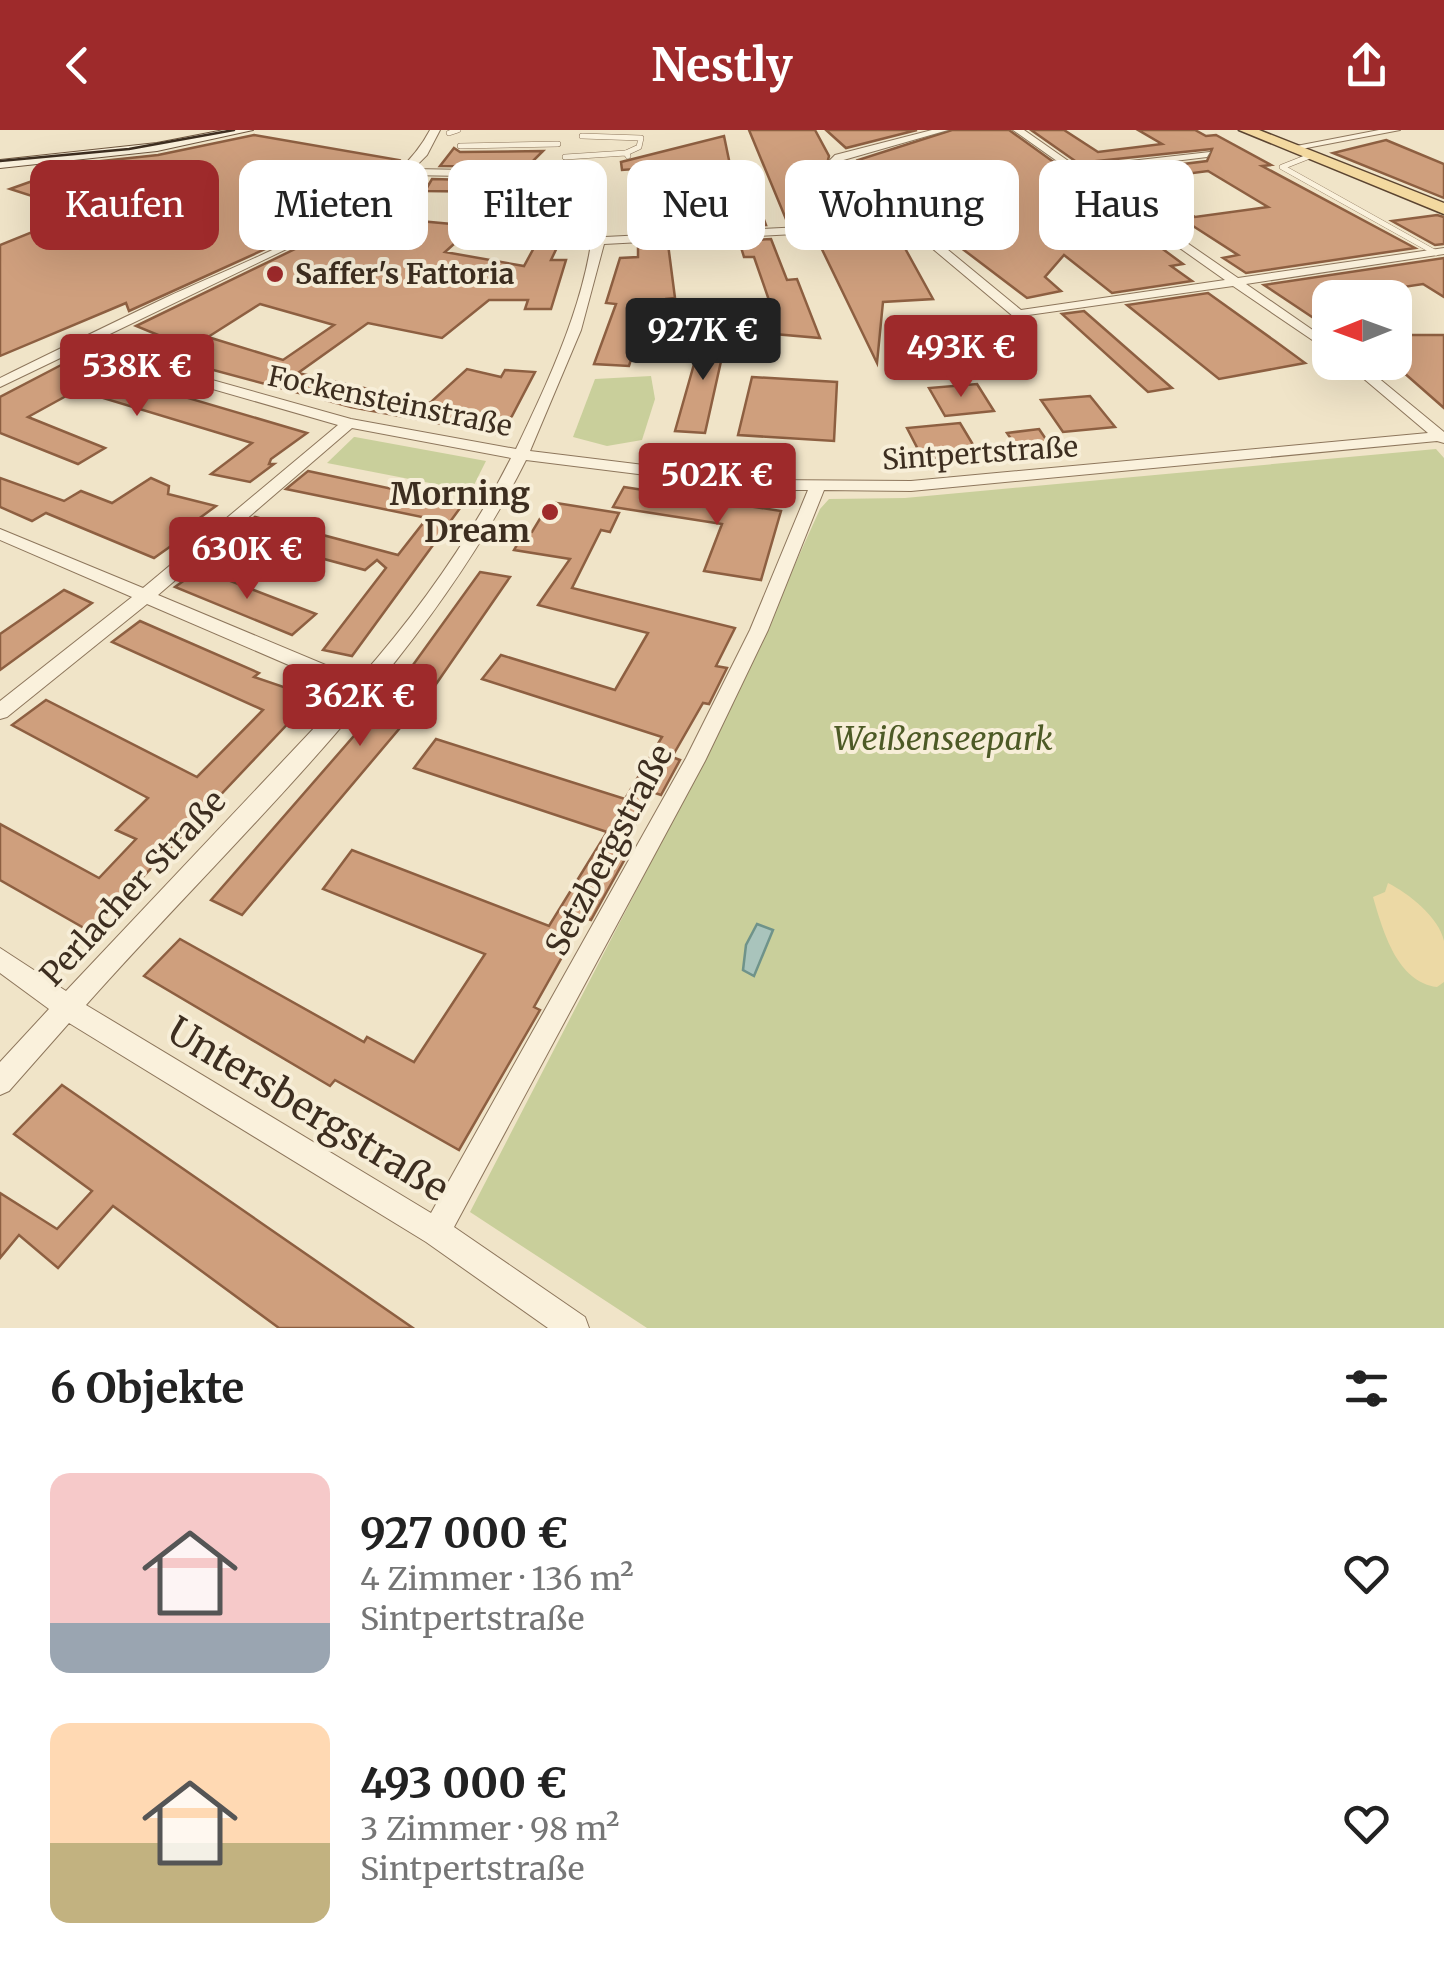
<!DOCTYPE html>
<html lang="de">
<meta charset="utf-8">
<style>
:root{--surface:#fff;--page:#f2f2f2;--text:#222;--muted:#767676;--accent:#9e2a2b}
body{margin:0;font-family:Merriweather,serif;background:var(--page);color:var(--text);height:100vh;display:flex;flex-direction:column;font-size:38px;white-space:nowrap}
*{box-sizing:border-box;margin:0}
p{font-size:32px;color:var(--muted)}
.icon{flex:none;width:55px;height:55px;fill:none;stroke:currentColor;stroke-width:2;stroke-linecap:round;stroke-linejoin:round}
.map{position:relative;height:1198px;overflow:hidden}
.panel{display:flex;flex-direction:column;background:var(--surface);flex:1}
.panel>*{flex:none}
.top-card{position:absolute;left:30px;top:30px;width:1385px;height:90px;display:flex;gap:20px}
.needle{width:65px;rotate:269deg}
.tools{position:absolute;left:1312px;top:150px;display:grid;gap:20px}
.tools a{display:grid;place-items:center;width:100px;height:100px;border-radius:20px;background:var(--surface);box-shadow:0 10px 40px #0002;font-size:50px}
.price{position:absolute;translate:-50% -85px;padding:0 22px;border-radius:10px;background:var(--accent);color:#fff;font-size:32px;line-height:65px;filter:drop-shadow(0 2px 5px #0008)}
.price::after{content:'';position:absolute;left:50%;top:60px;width:30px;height:22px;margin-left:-15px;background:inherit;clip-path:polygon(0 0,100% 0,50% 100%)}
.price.current{background:#222;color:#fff}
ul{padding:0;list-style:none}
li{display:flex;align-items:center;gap:30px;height:250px;padding:0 50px}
li span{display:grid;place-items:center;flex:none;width:280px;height:200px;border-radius:20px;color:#555}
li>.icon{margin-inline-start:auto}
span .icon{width:120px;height:120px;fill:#fffc;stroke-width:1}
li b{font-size:42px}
h2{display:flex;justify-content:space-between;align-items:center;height:120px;padding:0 50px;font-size:42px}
.chip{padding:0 35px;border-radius:20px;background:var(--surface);box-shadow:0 10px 40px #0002;font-size:35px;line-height:90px}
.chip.current{background:var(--accent);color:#fff}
header{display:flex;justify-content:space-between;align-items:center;height:130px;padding:0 50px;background:var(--accent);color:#fff;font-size:45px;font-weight:700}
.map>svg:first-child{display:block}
.green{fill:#c9cf9b}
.sand{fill:#ecd9a5}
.water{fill:#a9c4bc;stroke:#6f938a;stroke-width:2.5}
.building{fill:#cf9f7d;stroke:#8d5f41;stroke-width:2.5;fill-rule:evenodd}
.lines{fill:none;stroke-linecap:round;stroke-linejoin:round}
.service-casing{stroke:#8d765c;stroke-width:6}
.minor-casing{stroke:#8d765c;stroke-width:2}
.secondary-casing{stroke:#6f573f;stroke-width:2}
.primary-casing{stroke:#5b4430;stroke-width:3}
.service{stroke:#faf1dc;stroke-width:5}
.minor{fill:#faf1dc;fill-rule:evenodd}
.secondary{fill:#faf1dc;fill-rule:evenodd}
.primary{fill:#f3d9a0;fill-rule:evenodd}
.tram{stroke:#3d2e20;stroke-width:2.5}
.poi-dot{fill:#9e2a2b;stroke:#f7eed8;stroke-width:4}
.labels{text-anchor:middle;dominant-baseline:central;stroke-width:8;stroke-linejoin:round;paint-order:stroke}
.far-poi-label{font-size:28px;font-weight:bold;fill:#3d2e20;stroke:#f7eed8;text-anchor:start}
.far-street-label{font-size:28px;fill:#3d2e20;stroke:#f7eed8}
.poi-label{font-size:32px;font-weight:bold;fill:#3d2e20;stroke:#f7eed8;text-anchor:end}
.park-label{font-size:32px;font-style:italic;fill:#4d5a26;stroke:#f7eed8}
.street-label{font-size:32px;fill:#3d2e20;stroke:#f7eed8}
.near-street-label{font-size:38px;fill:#3d2e20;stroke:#f7eed8}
</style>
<header><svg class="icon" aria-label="back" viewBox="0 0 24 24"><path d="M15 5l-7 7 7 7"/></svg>Nestly<svg class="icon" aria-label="share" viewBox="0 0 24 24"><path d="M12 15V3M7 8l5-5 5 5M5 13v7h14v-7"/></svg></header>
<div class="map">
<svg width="1444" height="1198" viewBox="0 0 1444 1198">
<rect width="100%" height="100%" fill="#f0e4c8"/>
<g class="green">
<polygon points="651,246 655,269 642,310 607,316 573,307 595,249"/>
<polygon points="354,307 355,307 486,331 471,361 327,333"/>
<polygon points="1436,319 1444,328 1444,1198 647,1198 470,1082 726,587 820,379 829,369 905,368"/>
</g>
<path class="sand" d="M1388,753C1408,763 1439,787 1444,811C1444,823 1444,839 1444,852L1437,857C1397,852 1383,801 1373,767L1385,762Z"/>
<polygon class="water" points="757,794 773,800 754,846 743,840 746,815"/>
<g class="building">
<polygon points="749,0 815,0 829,26 827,34 839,44 850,65 797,68 808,93 788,94"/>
<polygon points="826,0 917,0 846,18"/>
<polygon points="952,0 1009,0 1151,102 1141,103 1183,134 1171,136 1192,151 1112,163 1064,125 1045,147 1061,161 1027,168 906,76 858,30"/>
<path d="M1031,0H1064L1098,22L1162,14L1138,0H1195L1206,6L1216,5L1271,35L1262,36L1415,118L1246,143L1223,128L1238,125L1193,96L1173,99L1094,45L1207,31L1212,19L1078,33ZM1208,41L1268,77L1195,87L1139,50Z"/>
<polygon points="254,5 399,30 380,52 347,76 272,116 129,181 126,173 0,226 0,115 82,82 10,59 83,33 158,25"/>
<polygon points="724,6 741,88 763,87 766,95 713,98 704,38 659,39 666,100 637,102 635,39 622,40 621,32"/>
<polygon points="1386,10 1444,34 1444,68 1333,23"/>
<polygon points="454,18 460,22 543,21 527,37 440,36"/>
<polygon points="432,49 515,51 503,62 425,61"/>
<polygon points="540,56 560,56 547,86 526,86"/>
<path d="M365,81V86L474,96L445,122L524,136L553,83L573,84L551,130H566L551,179H525L528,170H489L442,208L368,193L298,243L430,273L467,239L501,247L505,240L535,242L512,286L496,304L351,277L139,220L163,207L136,196L326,104ZM260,174L334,195L283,230L208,207Z"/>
<polygon points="1437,85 1444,87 1444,114 1435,115 1392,91"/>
<polygon points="896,102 933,169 883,172 877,233 816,107"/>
<polygon points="771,109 787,150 797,149 820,208 763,203 770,173 754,127 744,127 739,111"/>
<polygon points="668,114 675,168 666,169 662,183 646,182 629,236 594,234 616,174 606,173 620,128 638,127 638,116"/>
<polygon points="1444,128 1444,167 1423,154 1330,168 1330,199 1264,155"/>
<polygon points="1208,163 1275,211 1305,233 1219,249 1127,175"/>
<polygon points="1084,181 1141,231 1172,258 1148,262 1062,184"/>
<polygon points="704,199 728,200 705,303 675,301"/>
<polygon points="1395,205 1444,205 1444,278 1395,235"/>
<polygon points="1003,216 1022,243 970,247 953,219"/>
<polygon points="65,233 127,256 134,252 307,303 271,329 269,334 274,334 250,352 211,344 252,313 77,260 28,287 105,318 78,334 0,303 0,267"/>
<polygon points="752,247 837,252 834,311 738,305"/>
<polygon points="977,254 994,281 945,286 929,258"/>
<polygon points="1090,266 1115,297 1063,302 1041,270"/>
<polygon points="960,293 978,323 923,329 907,298"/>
<polygon points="1039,299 1054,321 1022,325 1007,303"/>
<polygon points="308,341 463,374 352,526 323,520 386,438 377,430 365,440 235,405 255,387 398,425 427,388 286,359"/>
<polygon points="0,348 64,371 81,361 112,373 151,348 169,356 168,364 216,376 182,401 188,404 154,428 46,383 32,391 0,377"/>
<polygon points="624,357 781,381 761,450 704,441 722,394 613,377"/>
<polygon points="550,372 619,383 610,402 601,400 572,458 735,498 716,536 727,538 709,574 703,573 672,627 680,630 661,665 652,662 620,724 626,727 591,790 584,788 534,877 540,880 459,1020 335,950 330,956 144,846 180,809 364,912 367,907 414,932 485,824 323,759 352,720 549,796 607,702 414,638 436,609 625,669 662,607 482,549 501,525 615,560 648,503 538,475 570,429 514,420 525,401 532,402"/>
<polygon points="200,439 228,450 316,484 292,505 175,457"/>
<polygon points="480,442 510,447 432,560 242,785 211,770 400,553"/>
<polygon points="64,460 92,473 0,540 0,504"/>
<polygon points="140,491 259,543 254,547 313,567 91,802 0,750 0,694 99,748 136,709 116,700 148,668 12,595 46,570 197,647 263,580 112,512"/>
<polygon points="62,955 413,1198 279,1198 113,1076 58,1138 19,1105 0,1128 0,1063 57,1099 92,1061 14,1004"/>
</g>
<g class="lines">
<g class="service-casing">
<g id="service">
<polyline points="449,3 458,0"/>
<polyline points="582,6 641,8 639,17 626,23"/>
<polyline points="460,16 558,14"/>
<polyline points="1310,26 1282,37 1436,123"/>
<polyline points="565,27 626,23 628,26"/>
</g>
</g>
<g class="minor-casing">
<g id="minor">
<path d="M430,0H440L427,25L413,39L584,42L605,49V107L901,92L829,31L835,25L932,0H948L840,31L1021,180L1225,150L1013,0H1024L1077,37L1210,22L1207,27L1084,42L1238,148L1444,118V124L1246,154L1330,212V222L1233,156L1014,187L908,98L604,114L581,200L530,321L766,350L911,351L1428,303L1344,232H1359L1444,302V313L1437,311L911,361L824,360L768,500L705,631L454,1097L585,1187L589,1198H548L426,1112L69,893L9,961L0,965V932L49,879L0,843V818L66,861L349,561L147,474L7,587L0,589V571L132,467L0,410V399L143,458L338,295L77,220L0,257V248C55,221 110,194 165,168C246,130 388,81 430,0ZM407,45L583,48L596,53C597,148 556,235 516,319L351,289L87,215L324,101L365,77ZM352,298L511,328C470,409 419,481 359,549L158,465ZM526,330L766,360H808L750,500L686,628L431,1083L86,875C240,702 422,539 526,330Z"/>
<polygon points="1379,0 1400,0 1291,21 1286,18"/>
</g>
</g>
<g class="secondary-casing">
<polygon id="secondary" points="224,0 253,0 157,21 0,38 0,30 157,13"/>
</g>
<g class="primary-casing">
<polygon id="primary" points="1239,0 1259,0 1444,73 1444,84"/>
</g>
<use href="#service" class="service"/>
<use href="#minor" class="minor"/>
<use href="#secondary" class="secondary"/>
<use href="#primary" class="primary"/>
<polyline class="tram" points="0,31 129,19 234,0"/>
</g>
<g class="poi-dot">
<circle cx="275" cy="144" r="10"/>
<circle cx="550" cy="382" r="10"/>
</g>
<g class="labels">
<g class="far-poi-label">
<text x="295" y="144">Saffer's Fattoria</text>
</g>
<g class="far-street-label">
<text transform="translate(390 271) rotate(12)">Fockensteinstraße</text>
<text transform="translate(980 323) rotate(-4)">Sintpertstraße</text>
</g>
<g class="poi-label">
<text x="530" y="364">Morning<tspan x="530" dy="37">Dream</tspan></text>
</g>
<g class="park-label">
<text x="943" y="609">Weißenseepark</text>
</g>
<g class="street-label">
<text transform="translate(609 720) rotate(-62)">Setzbergstraße</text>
<text transform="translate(133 758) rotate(-47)">Perlacher Straße</text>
</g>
<g class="near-street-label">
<text transform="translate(308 979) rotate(31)">Untersbergstraße</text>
</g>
</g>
</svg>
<div class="tools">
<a><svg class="needle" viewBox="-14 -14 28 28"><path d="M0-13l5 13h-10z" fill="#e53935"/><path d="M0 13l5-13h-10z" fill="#767676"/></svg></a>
</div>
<b class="price current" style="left:703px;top:253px">927K €</b>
<b class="price" style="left:961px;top:270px">493K €</b>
<b class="price" style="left:137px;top:289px">538K €</b>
<b class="price" style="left:717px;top:398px">502K €</b>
<b class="price" style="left:247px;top:472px">630K €</b>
<b class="price" style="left:360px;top:619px">362K €</b>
<div class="top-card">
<a class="chip current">Kaufen</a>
<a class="chip">Mieten</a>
<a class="chip">Filter</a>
<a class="chip">Neu</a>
<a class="chip">Wohnung</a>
<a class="chip">Haus</a>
</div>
</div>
<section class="panel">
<h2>6 Objekte<svg class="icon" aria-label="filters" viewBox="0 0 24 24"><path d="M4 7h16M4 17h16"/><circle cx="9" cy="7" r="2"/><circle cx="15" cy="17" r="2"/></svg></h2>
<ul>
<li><span style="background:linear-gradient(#f6c9c9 75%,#9aa5b1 0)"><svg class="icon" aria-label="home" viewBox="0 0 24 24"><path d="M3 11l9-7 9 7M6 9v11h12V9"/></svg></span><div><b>927 000 €</b><p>4 Zimmer · 136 m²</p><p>Sintpertstraße</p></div><svg class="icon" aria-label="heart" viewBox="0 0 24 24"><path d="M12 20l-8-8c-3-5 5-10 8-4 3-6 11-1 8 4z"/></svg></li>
<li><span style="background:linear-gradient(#ffd9b3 60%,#c2b280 0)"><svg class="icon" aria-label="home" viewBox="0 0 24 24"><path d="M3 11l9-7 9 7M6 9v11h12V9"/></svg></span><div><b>493 000 €</b><p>3 Zimmer · 98 m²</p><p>Sintpertstraße</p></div><svg class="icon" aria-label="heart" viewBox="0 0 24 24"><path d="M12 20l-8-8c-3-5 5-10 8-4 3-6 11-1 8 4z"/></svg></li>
</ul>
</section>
